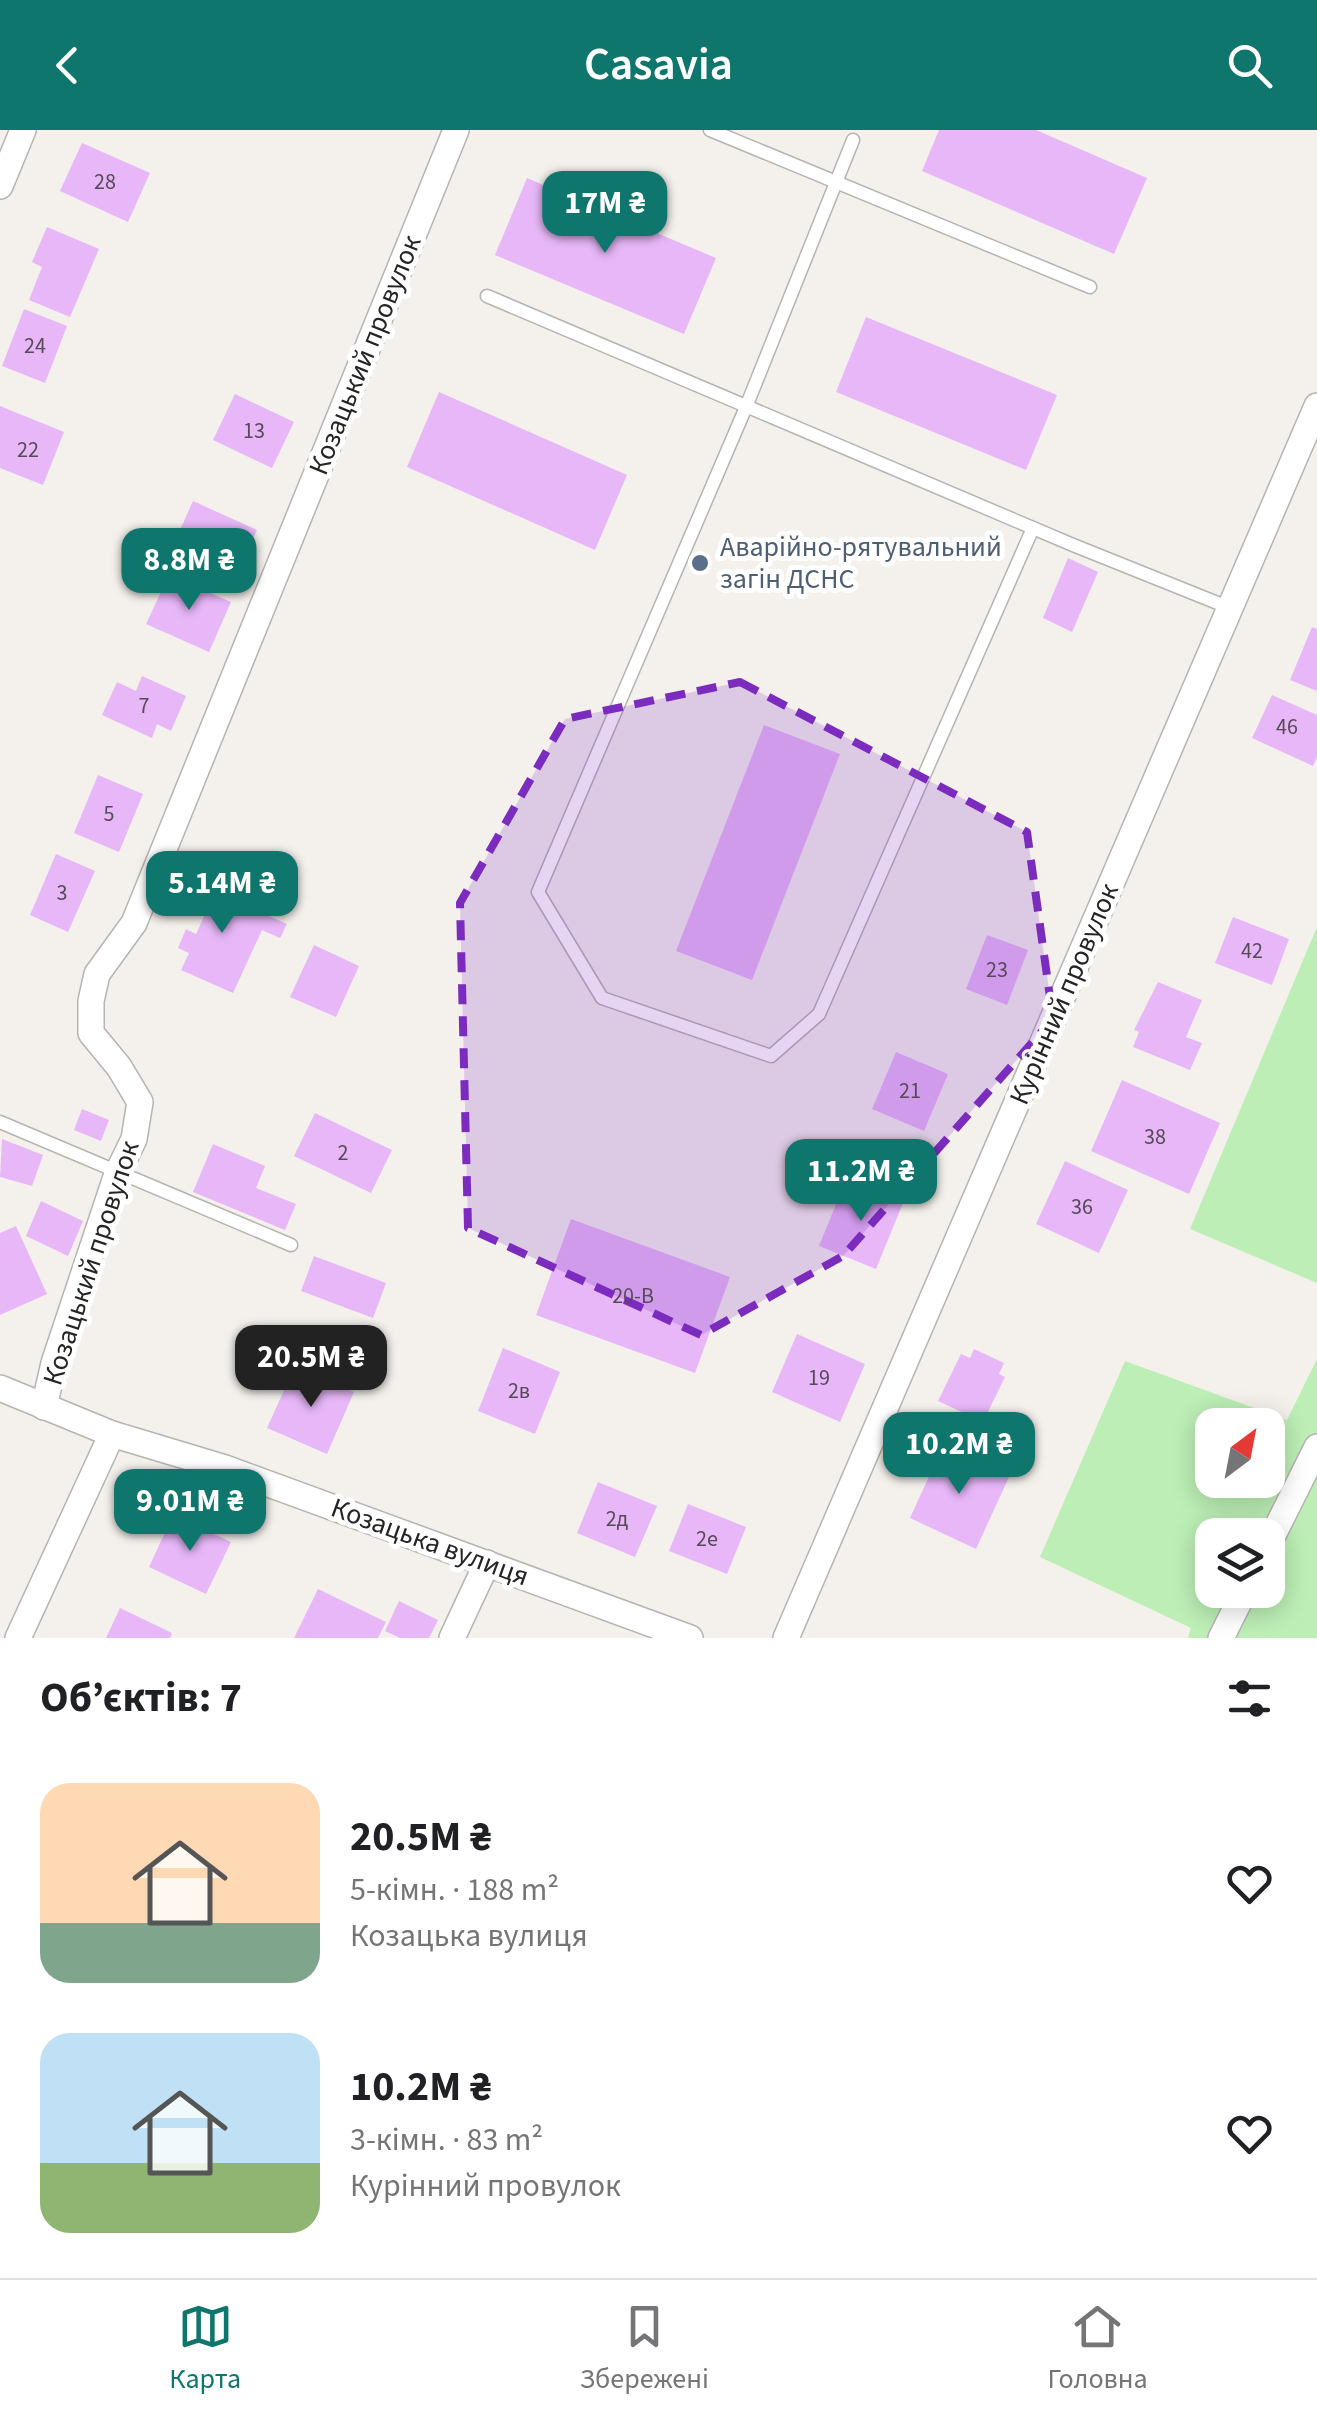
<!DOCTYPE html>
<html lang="uk">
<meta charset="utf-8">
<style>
:root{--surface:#fff;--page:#f6f6f6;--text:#202124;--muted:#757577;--line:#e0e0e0;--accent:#0f766e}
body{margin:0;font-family:"Source Sans 3",sans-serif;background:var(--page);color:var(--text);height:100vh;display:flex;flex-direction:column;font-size:38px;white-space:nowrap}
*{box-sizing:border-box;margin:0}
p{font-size:32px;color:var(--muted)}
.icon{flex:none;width:55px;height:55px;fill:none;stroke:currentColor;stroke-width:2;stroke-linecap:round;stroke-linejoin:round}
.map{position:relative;height:1508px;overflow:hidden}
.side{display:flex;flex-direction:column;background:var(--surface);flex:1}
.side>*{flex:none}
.needle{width:65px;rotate:32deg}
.tools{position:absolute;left:1195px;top:1278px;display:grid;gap:20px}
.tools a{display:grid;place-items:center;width:90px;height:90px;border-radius:20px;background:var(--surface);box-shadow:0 5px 25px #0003;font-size:50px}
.price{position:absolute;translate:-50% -85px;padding:0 22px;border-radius:20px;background:var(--accent);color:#fff;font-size:32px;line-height:65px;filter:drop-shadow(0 2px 5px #0008)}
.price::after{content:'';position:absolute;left:50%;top:60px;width:30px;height:22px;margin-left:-15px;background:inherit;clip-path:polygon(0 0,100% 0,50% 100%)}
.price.selected{background:#222;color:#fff}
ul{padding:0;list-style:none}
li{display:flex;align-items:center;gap:30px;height:250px;padding:0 40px}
li span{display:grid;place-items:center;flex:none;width:280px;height:200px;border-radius:30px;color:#555}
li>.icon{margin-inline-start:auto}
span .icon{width:120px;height:120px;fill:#fffc;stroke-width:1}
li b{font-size:42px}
h2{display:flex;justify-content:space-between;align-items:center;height:120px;padding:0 40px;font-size:42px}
header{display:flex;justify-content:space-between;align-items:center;height:130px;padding:0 40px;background:var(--accent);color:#fff;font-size:45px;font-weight:600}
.tabs{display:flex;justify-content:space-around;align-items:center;height:140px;border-top:2px solid var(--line);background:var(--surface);font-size:28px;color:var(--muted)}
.tabs a{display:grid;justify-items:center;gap:5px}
.tabs .selected{color:var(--accent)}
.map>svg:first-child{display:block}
.green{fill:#bceeb5;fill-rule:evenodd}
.building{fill:#e7b7f8}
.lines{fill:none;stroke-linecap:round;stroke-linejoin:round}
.service-casing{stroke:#b6b4b0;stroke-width:15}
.minor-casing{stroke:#b6b4b0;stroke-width:28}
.service{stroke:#fff;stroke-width:12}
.minor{stroke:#fff;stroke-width:25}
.marked{fill:#7b2cbf;fill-opacity:0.2;stroke:#7b2cbf;stroke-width:8;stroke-dasharray:20 12;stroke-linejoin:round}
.service-dot{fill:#5c6f8a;stroke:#fff;stroke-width:4}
.labels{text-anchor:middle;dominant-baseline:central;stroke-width:10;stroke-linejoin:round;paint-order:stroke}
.number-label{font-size:22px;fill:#564a58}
.street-label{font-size:28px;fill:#262523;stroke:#fff}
.service-label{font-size:28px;fill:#4e5e75;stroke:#fff;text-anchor:start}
</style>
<header><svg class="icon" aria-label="back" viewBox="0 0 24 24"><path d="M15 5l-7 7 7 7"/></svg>Casavia<svg class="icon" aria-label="search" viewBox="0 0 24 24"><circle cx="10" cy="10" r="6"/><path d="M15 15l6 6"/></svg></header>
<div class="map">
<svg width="1317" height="1508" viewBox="0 0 1317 1508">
<rect width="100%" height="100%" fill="#f4f1ed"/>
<g class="green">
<polygon points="1317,797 1317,1153 1190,1099"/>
<path d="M1317,1229V1508H1188L1191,1498L1040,1427L1125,1231L1287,1290ZM1212,1295H1268V1350H1212ZM1212,1405H1268V1460H1212Z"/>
</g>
<g class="building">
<polygon points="939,0 1036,0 1147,48 1114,124 922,41"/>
<polygon points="82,13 150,43 128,92 60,61"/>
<polygon points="527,48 716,128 684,204 495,125"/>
<polygon points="47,97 99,119 70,187 29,170 42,137 32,132"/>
<polygon points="24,179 67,196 45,253 2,236"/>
<polygon points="866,187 1057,265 1026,340 836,262"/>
<polygon points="439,262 627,345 595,420 407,337"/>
<polygon points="235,264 294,292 272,338 213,310"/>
<polygon points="0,276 64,302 43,355 0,338"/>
<polygon points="193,371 257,400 240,439 175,411"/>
<polygon points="1068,428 1098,442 1072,502 1043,488"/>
<polygon points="169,445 231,472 209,522 146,494"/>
<polygon points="1312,497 1317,499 1317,561 1290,550"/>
<polygon points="142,546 186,566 171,601 157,594 152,608 102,585 117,552 136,561"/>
<polygon points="1272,565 1317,585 1317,627 1313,636 1252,608"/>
<polygon points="764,595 840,624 752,850 676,821"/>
<polygon points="98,645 143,664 119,722 74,703"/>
<polygon points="56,724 95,741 68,802 30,785"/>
<polygon points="187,749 287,794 280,808 262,800 233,863 181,840 189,823 178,818 186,799 196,804 206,782 177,769"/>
<polygon points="1233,787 1289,809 1272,855 1215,833"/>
<polygon points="987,805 1028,820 1007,875 966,859"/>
<polygon points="314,815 359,836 336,887 290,867"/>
<polygon points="1158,852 1202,870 1186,907 1202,913 1190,940 1133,917 1139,902 1134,900"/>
<polygon points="896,922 948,944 924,1001 872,979"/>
<polygon points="1122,950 1220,993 1189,1064 1091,1021"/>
<polygon points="82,979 109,990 101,1011 74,1000"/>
<polygon points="315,983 392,1020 371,1063 294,1026"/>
<polygon points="2,1009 43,1025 32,1056 0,1047"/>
<polygon points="213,1014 265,1036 256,1058 296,1074 285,1100 193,1062"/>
<polygon points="1065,1031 1128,1060 1099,1123 1036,1094"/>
<polygon points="846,1050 903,1073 876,1139 819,1116"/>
<polygon points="41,1071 83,1091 68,1126 26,1106"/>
<polygon points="571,1089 730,1147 695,1243 536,1185"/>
<polygon points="16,1096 47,1164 0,1185 0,1103"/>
<polygon points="314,1126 386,1153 373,1188 301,1161"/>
<polygon points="797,1204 865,1234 840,1292 772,1262"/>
<polygon points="503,1218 560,1242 535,1304 478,1281"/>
<polygon points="974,1219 1004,1233 999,1244 1005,1247 983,1292 938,1271 961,1224 970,1228"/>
<polygon points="295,1236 354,1262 327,1324 267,1298"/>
<polygon points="943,1316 1009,1347 976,1419 910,1388"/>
<polygon points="598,1352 657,1376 635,1427 577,1403"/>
<polygon points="688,1374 746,1397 727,1444 669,1421"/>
<polygon points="173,1385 231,1412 206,1464 149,1437"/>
<polygon points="318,1459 386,1492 378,1508 294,1508"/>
<polygon points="399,1471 438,1490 429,1508 400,1508 385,1501"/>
<polygon points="120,1478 172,1503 170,1508 106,1508"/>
</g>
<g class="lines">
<g class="service-casing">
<g id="service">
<polyline points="710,0 1090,157"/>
<polyline points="853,10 746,277 538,762 602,868 771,926 819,884 1033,398"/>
<polyline points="487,166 1073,415 1230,478"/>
<polyline points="0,992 291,1115"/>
</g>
</g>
<g class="minor-casing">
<g id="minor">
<polyline points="0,56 23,0"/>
<polyline points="0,1258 112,1304 225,1338 690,1508"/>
<polyline points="44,1277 54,1233 117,1044 134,1009 140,972 119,937 91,903 91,871 97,844 134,793 456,0"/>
<polyline points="1268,1415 1317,1317"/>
<polyline points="18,1508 112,1304"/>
<polyline points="452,1508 487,1433"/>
<polyline points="786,1508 1317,276"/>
<polyline points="1221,1508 1245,1460"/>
</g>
</g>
<use href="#service" class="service"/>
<use href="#minor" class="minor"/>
</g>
<path class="marked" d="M740,552L1027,702L1053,889L843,1126L701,1205L468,1098L460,773L565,589Z"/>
<circle class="service-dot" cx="700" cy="433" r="10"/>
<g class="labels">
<g class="number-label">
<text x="105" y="52">28</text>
<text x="35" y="216">24</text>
<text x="254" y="301">13</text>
<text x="28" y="320">22</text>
<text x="144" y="576">7</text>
<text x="1287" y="597">46</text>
<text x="109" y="684">5</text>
<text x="62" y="763">3</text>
<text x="1252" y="821">42</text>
<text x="997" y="840">23</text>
<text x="910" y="961">21</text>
<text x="1155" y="1007">38</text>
<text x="343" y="1023">2</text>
<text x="1082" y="1077">36</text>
<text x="633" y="1166">20-В</text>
<text x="819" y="1248">19</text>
<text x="519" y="1261">2в</text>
<text x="617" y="1389">2д</text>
<text x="707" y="1409">2е</text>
</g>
<g class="street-label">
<text transform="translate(365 225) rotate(-68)">Козацький провулок</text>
<text transform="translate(1064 864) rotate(-67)">Курінний провулок</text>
<text transform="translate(91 1133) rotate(-72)">Козацький провулок</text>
<text transform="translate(430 1412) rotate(20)">Козацька вулиця</text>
</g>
<g class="service-label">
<text x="720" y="417">Аварійно-рятувальний<tspan x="720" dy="32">загін ДСНС</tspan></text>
</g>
</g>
</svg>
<div class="tools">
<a><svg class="needle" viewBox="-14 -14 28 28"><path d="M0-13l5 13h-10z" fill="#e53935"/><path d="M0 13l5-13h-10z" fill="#757577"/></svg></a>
<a><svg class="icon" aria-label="layers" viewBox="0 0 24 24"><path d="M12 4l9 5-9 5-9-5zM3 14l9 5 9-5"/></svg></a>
</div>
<b class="price" style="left:605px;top:126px">17M ₴</b>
<b class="price" style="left:189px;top:483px">8.8M ₴</b>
<b class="price" style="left:222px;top:806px">5.14M ₴</b>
<b class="price" style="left:861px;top:1094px">11.2M ₴</b>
<b class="price selected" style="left:311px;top:1280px">20.5M ₴</b>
<b class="price" style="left:959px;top:1367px">10.2M ₴</b>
<b class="price" style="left:190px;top:1424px">9.01M ₴</b>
</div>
<section class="side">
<h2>Об’єктів: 7<svg class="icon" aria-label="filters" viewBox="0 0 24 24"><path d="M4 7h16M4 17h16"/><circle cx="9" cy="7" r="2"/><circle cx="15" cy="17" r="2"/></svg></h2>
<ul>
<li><span style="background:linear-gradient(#ffd9b3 70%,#7fa58c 0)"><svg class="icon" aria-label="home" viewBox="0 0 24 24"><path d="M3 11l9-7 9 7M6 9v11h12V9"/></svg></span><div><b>20.5M ₴</b><p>5-кімн. · 188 m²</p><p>Козацька вулиця</p></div><svg class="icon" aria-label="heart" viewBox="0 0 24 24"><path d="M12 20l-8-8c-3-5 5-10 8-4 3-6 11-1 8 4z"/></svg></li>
<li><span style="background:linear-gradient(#bfe0f5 65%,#8fb573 0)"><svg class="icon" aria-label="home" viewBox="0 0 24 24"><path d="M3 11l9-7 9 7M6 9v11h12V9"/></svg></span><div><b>10.2M ₴</b><p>3-кімн. · 83 m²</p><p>Курінний провулок</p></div><svg class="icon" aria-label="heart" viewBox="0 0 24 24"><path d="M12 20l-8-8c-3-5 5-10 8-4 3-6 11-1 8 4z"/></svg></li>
</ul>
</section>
<nav class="tabs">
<a class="selected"><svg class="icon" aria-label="map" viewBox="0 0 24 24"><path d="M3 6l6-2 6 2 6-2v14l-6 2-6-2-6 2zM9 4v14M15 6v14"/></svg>Карта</a>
<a><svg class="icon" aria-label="saved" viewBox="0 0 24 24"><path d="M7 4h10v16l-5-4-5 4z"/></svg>Збережені</a>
<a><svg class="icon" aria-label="home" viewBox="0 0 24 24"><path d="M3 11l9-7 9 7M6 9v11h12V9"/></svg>Головна</a>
</nav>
